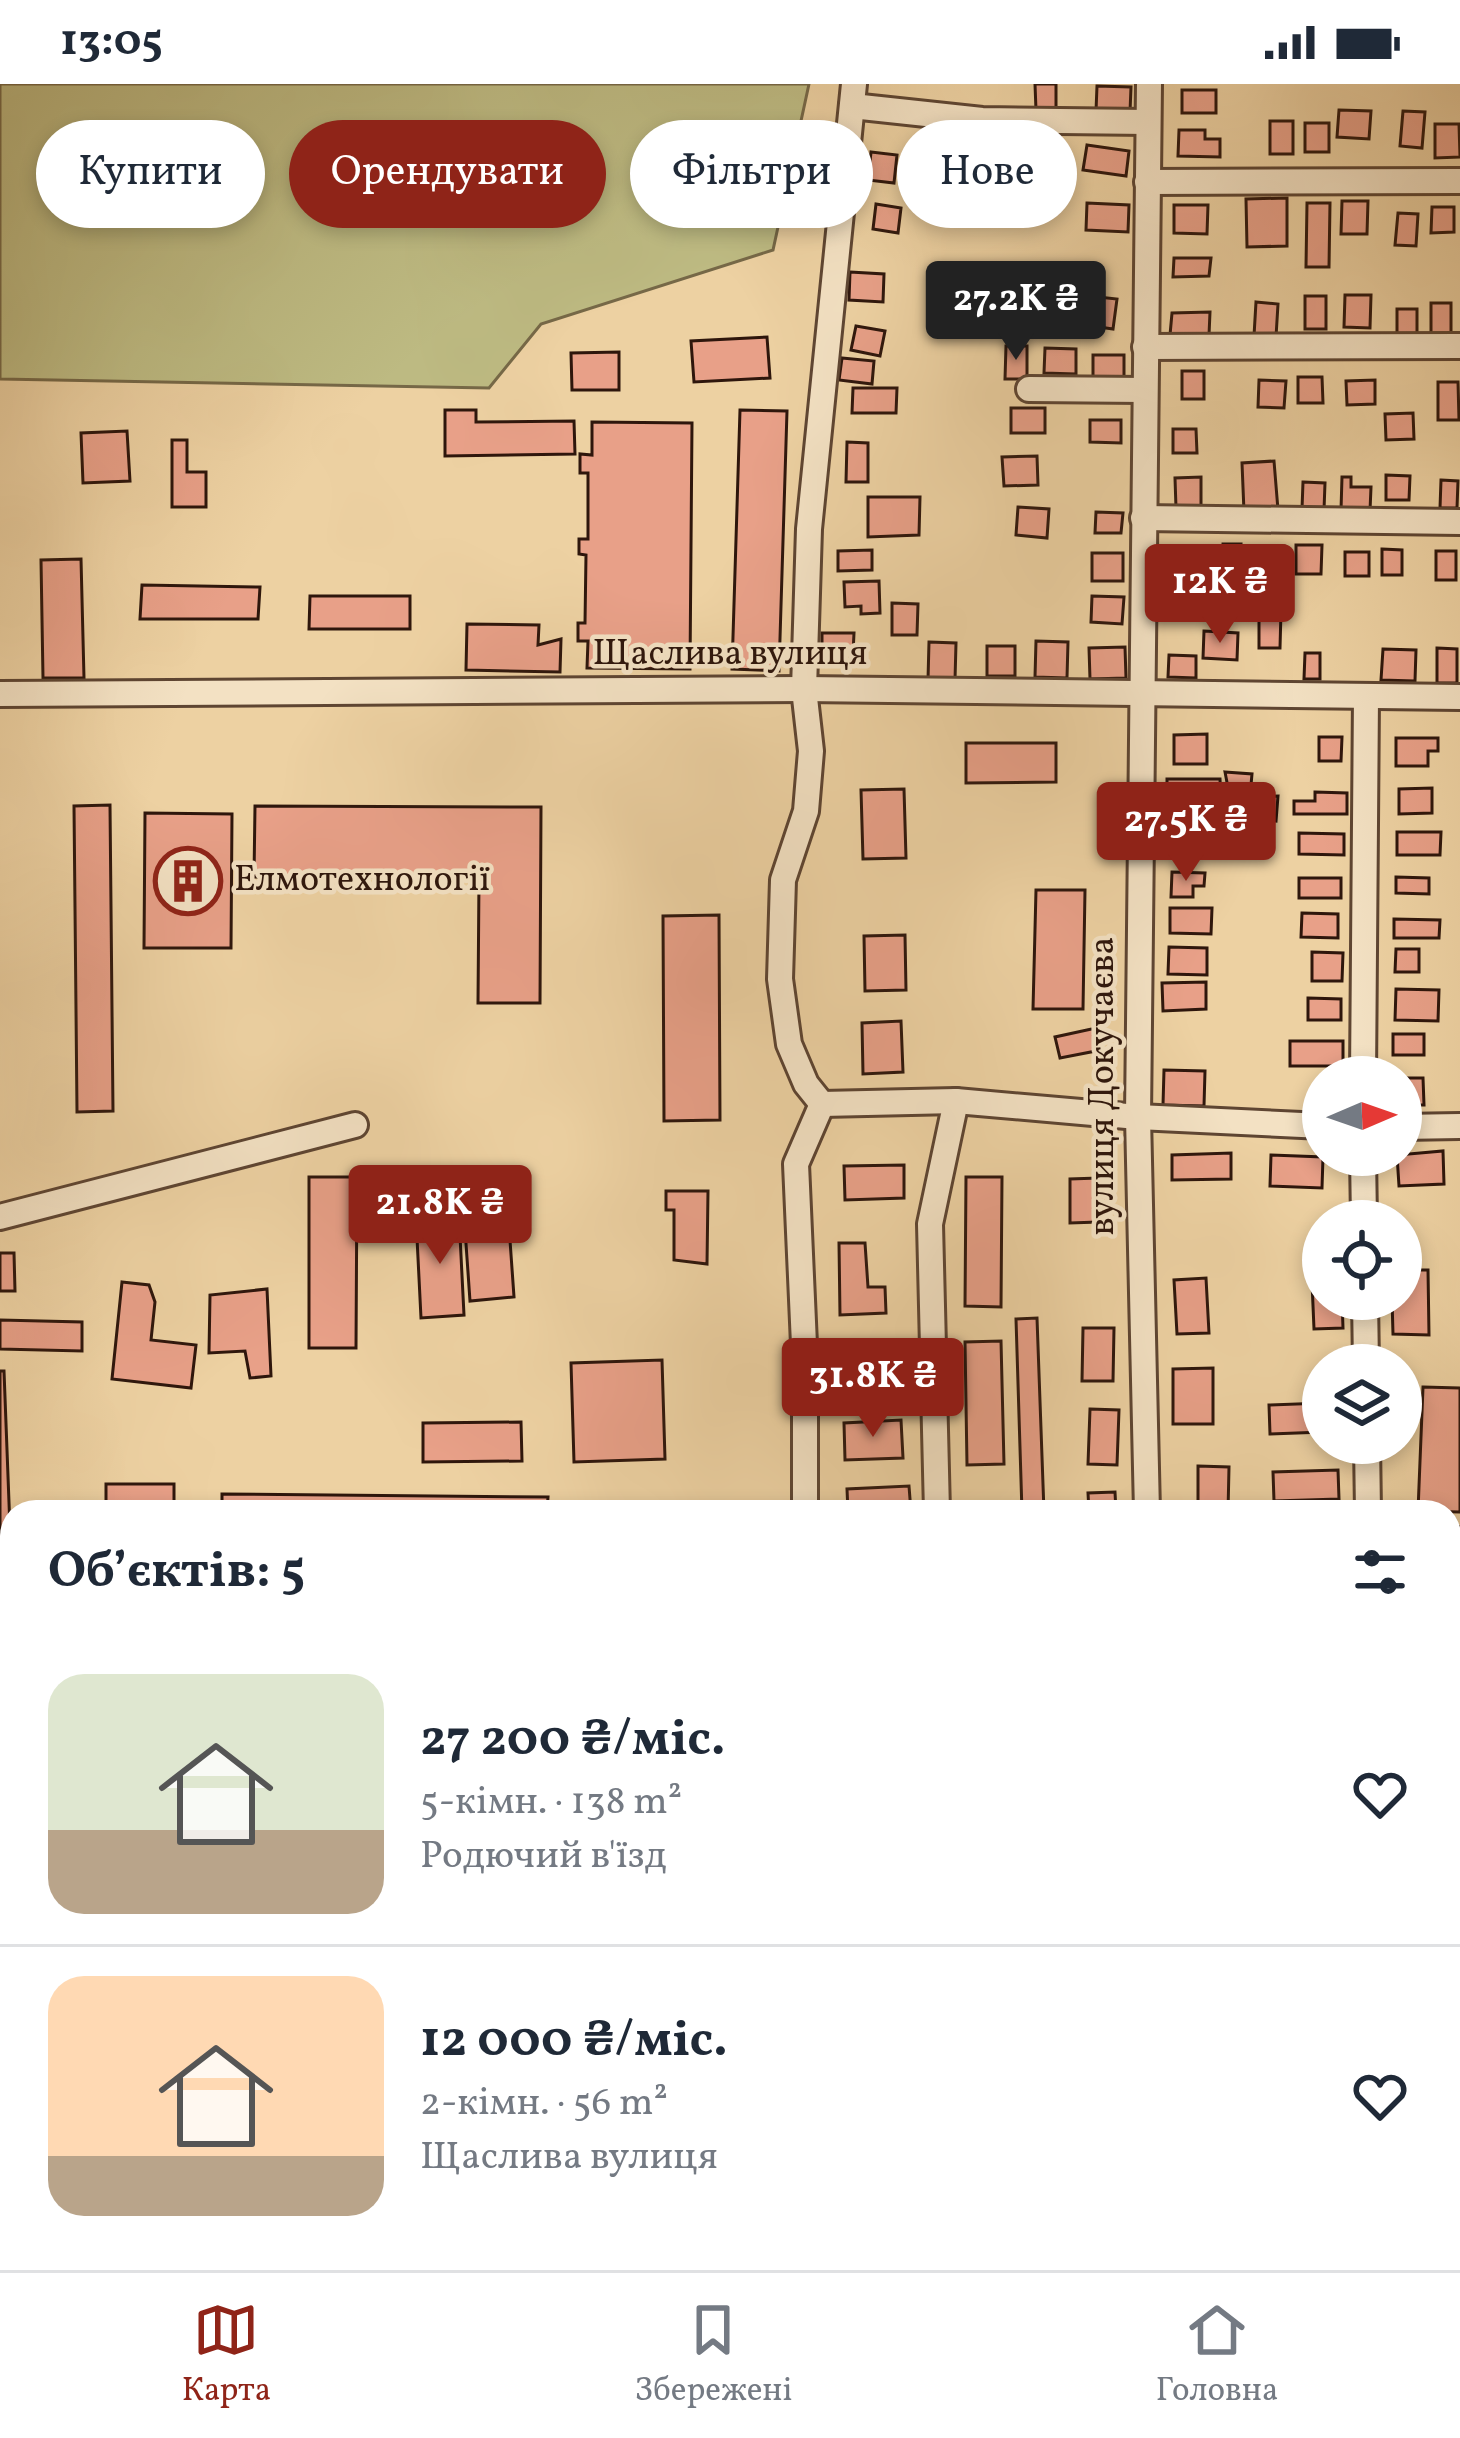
<!DOCTYPE html>
<html lang="uk">
<meta charset="utf-8">
<style>
:root{--surface:#fff;--page:#f2f2f3;--text:#1f2937;--muted:#747a83;--line:#e0e1e3;--accent:#8f2418}
body{margin:0;font-family:Vollkorn,serif;background:var(--page);color:var(--text);height:100vh;display:flex;flex-direction:column;font-size:45px;white-space:nowrap}
*{box-sizing:border-box;margin:0}
p{font-size:39px;color:var(--muted)}
.icon{flex:none;width:66px;height:66px;fill:none;stroke:currentColor;stroke-width:2;stroke-linecap:round;stroke-linejoin:round}
.map{position:relative;flex:1;overflow:hidden}
.sheet{position:absolute;left:0px;top:1416px;width:1461px;height:771px;display:flex;flex-direction:column;background:var(--surface);border-radius:36px 36px 0 0;box-shadow:0 6px 18px #0003}
.sheet>*{flex:none}
.top-card{position:absolute;left:36px;top:36px;width:1389px;height:108px;display:flex;gap:24px}
.needle{width:78px;rotate:88deg}
.fabs{position:absolute;left:1302px;top:972px;display:grid;gap:24px}
.fabs a{display:grid;place-items:center;width:120px;height:120px;border-radius:50%;background:var(--surface);box-shadow:0 6px 18px #0003;font-size:60px}
.price{position:absolute;translate:-50% -102px;padding:0 27px;border-radius:12px;background:var(--accent);color:#fff;font-size:39px;line-height:78px;filter:drop-shadow(0 3px 6px #0008)}
.price::after{content:'';position:absolute;left:50%;top:72px;width:36px;height:27px;margin-left:-18px;background:inherit;clip-path:polygon(0 0,100% 0,50% 100%)}
.price.on{background:#222;color:#fff}
ul{padding:0;list-style:none}
li{display:flex;align-items:center;gap:36px;height:300px;padding:0 48px}
li+li{border-top:3px solid var(--line)}
li span{display:grid;place-items:center;flex:none;width:336px;height:240px;border-radius:36px;color:#555}
li>.icon{margin-inline-start:auto}
span .icon{width:144px;height:144px;fill:#fffc;stroke-width:1}
li b{font-size:51px}
h2{display:flex;justify-content:space-between;align-items:center;height:144px;padding:0 48px;font-size:51px}
.chip{padding:0 42px;border-radius:54px;background:var(--surface);box-shadow:0 6px 18px #0003;font-size:42px;line-height:108px}
.chip.on{background:var(--accent);color:#fff}
.status{display:flex;justify-content:space-between;align-items:center;height:84px;padding:0 60px;background:var(--surface);direction:ltr}
.status svg{height:33px;fill:currentColor}
.tab-bar{display:flex;justify-content:space-around;align-items:center;height:168px;border-top:3px solid var(--line);background:var(--surface);font-size:33px;color:var(--muted)}
.tab-bar a{display:grid;justify-items:center;gap:6px}
.tab-bar .on{color:var(--accent)}
.map>svg:first-child{display:block}
.green{fill:#bdba82;stroke:#766847;stroke-width:3}
.building{fill:#e8a088;stroke:#2e160c;stroke-width:3}
.lines{fill:none;stroke-linecap:round;stroke-linejoin:round}
.minor-casing{stroke:#5e4532;stroke-width:30}
.minor{stroke:#f3e1c3;stroke-width:24}
.labels{text-anchor:middle;dominant-baseline:central;stroke-width:9;stroke-linejoin:round;paint-order:stroke}
.street-label{font-size:36px;fill:#2e160c;stroke:#f3e1c3}
.poi-label{font-size:36px;fill:#2e160c;stroke:#f3e1c3;text-anchor:start}
</style>
<div class="status"><b>13:05</b><svg viewBox="0 0 49 12"><path d="M0 12V9h3v3zM5 12V6h3v6zM10 12V3h3v9zM15 12V0h3v12zM26 1h20v11H26zM47 4h2v5h-2z"/></svg></div>
<div class="map">
<svg width="1460" height="2186" viewBox="0 0 1460 2186">
<rect width="100%" height="100%" fill="#edd1a2"/>
<filter id="stains"><feTurbulence type="fractalNoise" baseFrequency=".00167" numOctaves="4"/><feColorMatrix values="0 0 0 0 .2 0 0 0 0 .09 0 0 0 0 .02 0 0 0 .5 -.17"/></filter>
<radialGradient id="worn" r=".72"><stop offset=".6" stop-color="#630" stop-opacity="0"/><stop offset="1" stop-color="#630" stop-opacity=".3"/></radialGradient>
<polygon class="green" points="0,0 809,0 773,166 541,240 489,304 0,295"/>
<g class="building">
<polygon points="1035,0 1056,0 1056,26 1036,26"/>
<polygon points="1097,2 1131,3 1130,28 1096,27"/>
<rect x="1182" y="6" width="34" height="23"/>
<polygon points="1339,26 1371,27 1369,55 1337,53"/>
<polygon points="1403,27 1425,28 1422,64 1400,62"/>
<rect x="1270" y="37" width="23" height="33"/>
<rect x="1305" y="39" width="24" height="29"/>
<polygon points="1435,40 1459,40 1460,73 1435,74"/>
<polygon points="992,46 1013,48 1010,79 990,77"/>
<polygon points="1179,46 1205,46 1205,55 1220,55 1220,73 1178,72"/>
<polygon points="1040,52 1060,53 1059,82 1040,81"/>
<polygon points="1087,61 1129,67 1126,92 1083,86"/>
<polygon points="871,68 897,71 894,99 868,96"/>
<polygon points="1287,114 1287,162 1247,163 1246,115"/>
<polygon points="1342,117 1368,117 1367,150 1341,150"/>
<polygon points="1087,119 1129,121 1128,148 1086,146"/>
<polygon points="1307,119 1330,119 1329,183 1306,183"/>
<polygon points="876,120 901,124 898,149 873,145"/>
<polygon points="1174,121 1208,121 1207,150 1174,149"/>
<polygon points="1432,123 1454,123 1454,148 1431,149"/>
<polygon points="1398,129 1418,130 1416,162 1395,161"/>
<polygon points="1174,174 1211,174 1209,192 1173,193"/>
<polygon points="1050,181 1093,184 1091,207 1048,204"/>
<polygon points="850,188 884,190 883,218 849,216"/>
<polygon points="1345,211 1371,211 1370,244 1344,243"/>
<polygon points="1089,212 1117,215 1113,245 1085,241"/>
<rect x="1305" y="212" width="21" height="33"/>
<polygon points="1256,218 1278,220 1276,253 1254,252"/>
<rect x="1431" y="219" width="20" height="32"/>
<rect x="1397" y="225" width="20" height="28"/>
<polygon points="1210,228 1209,251 1170,251 1172,229"/>
<polygon points="856,242 885,247 880,272 851,266"/>
<polygon points="767,253 770,294 694,298 691,257"/>
<polygon points="1006,262 1027,262 1027,295 1005,295"/>
<polygon points="1045,264 1076,265 1076,290 1044,289"/>
<polygon points="619,268 619,306 572,306 571,269"/>
<polygon points="1093,271 1124,271 1124,294 1093,293"/>
<polygon points="842,274 874,277 872,300 839,296"/>
<rect x="1182" y="287" width="22" height="28"/>
<polygon points="1298,293 1322,293 1323,319 1298,319"/>
<polygon points="1259,296 1286,297 1284,324 1258,323"/>
<polygon points="1375,296 1375,320 1347,321 1346,297"/>
<polygon points="1438,298 1458,298 1459,336 1438,336"/>
<polygon points="853,304 897,304 896,329 852,329"/>
<rect x="1011" y="324" width="34" height="25"/>
<polygon points="445,326 476,326 476,338 574,337 575,370 445,372"/>
<polygon points="740,326 787,327 779,587 732,585"/>
<polygon points="1413,329 1414,355 1386,356 1385,330"/>
<polygon points="1090,336 1121,336 1121,359 1090,358"/>
<polygon points="592,338 692,339 690,585 587,584 588,557 578,557 578,539 585,539 586,471 579,470 579,455 588,455 588,389 580,389 580,370 592,371"/>
<polygon points="1173,345 1196,345 1197,369 1173,369"/>
<polygon points="127,347 130,397 83,399 81,349"/>
<polygon points="172,356 187,356 187,388 206,388 206,423 172,423"/>
<polygon points="847,358 868,359 868,398 846,398"/>
<polygon points="1037,372 1038,401 1004,402 1002,373"/>
<polygon points="1274,377 1278,426 1244,428 1242,379"/>
<polygon points="1386,391 1410,392 1409,416 1386,416"/>
<polygon points="1201,393 1201,423 1176,424 1175,394"/>
<polygon points="1342,393 1351,393 1351,403 1371,403 1370,427 1341,426"/>
<polygon points="1441,396 1458,397 1457,424 1440,424"/>
<polygon points="1303,398 1325,399 1324,426 1302,425"/>
<polygon points="868,413 920,413 919,451 868,453"/>
<polygon points="1018,423 1049,425 1047,454 1016,451"/>
<polygon points="1096,428 1123,429 1121,449 1095,449"/>
<polygon points="1223,460 1241,460 1240,487 1222,487"/>
<polygon points="1296,461 1322,461 1321,490 1296,490"/>
<polygon points="1284,462 1284,488 1259,489 1258,463"/>
<polygon points="1175,465 1199,465 1199,493 1175,492"/>
<polygon points="1382,465 1402,466 1402,491 1382,491"/>
<polygon points="872,466 872,486 838,487 838,467"/>
<rect x="1436" y="467" width="20" height="29"/>
<rect x="1345" y="468" width="24" height="24"/>
<rect x="1092" y="469" width="31" height="28"/>
<polygon points="81,475 84,594 43,594 41,476"/>
<polygon points="879,497 880,529 861,530 861,522 845,523 844,498"/>
<polygon points="142,501 260,503 258,535 140,535"/>
<polygon points="1224,506 1240,506 1239,530 1223,530"/>
<polygon points="310,512 410,512 410,545 309,545"/>
<polygon points="1092,512 1124,513 1122,540 1091,538"/>
<polygon points="892,519 918,520 917,551 892,551"/>
<polygon points="1259,527 1281,527 1280,564 1259,564"/>
<polygon points="467,540 539,541 538,561 561,555 560,588 466,586"/>
<polygon points="1204,547 1238,549 1237,576 1203,574"/>
<polygon points="822,549 854,549 853,570 822,569"/>
<polygon points="1036,557 1068,558 1067,594 1035,593"/>
<polygon points="929,558 956,559 955,596 928,596"/>
<rect x="987" y="562" width="28" height="30"/>
<polygon points="1125,563 1126,594 1090,595 1089,564"/>
<polygon points="1437,564 1457,565 1457,599 1437,599"/>
<polygon points="1383,565 1416,566 1415,597 1381,596"/>
<polygon points="1305,569 1320,569 1320,595 1304,595"/>
<polygon points="1169,571 1196,572 1196,594 1168,593"/>
<polygon points="1207,650 1207,680 1174,680 1174,651"/>
<polygon points="1319,653 1342,653 1341,677 1319,677"/>
<polygon points="1396,654 1438,654 1438,667 1428,667 1428,682 1396,682"/>
<polygon points="966,659 1056,659 1056,698 966,699"/>
<polygon points="1225,688 1252,690 1250,712 1229,709"/>
<polygon points="1167,695 1220,695 1221,720 1167,721"/>
<polygon points="1432,704 1432,729 1399,730 1399,705"/>
<polygon points="904,705 906,774 863,775 861,706"/>
<polygon points="1315,708 1347,709 1347,730 1294,730 1294,717 1315,717"/>
<polygon points="1278,712 1276,737 1268,736 1271,764 1250,765 1248,713"/>
<polygon points="110,721 113,1027 77,1028 74,722"/>
<polygon points="255,722 541,723 540,919 478,919 479,794 254,793"/>
<polygon points="145,729 232,730 231,864 144,864"/>
<rect x="1171" y="729" width="26" height="15"/>
<polygon points="1397,748 1441,748 1440,771 1397,771"/>
<polygon points="1299,749 1344,750 1344,771 1299,770"/>
<polygon points="1172,788 1205,789 1204,802 1193,802 1193,813 1171,813"/>
<polygon points="1396,793 1429,794 1429,810 1396,809"/>
<rect x="1299" y="794" width="42" height="20"/>
<polygon points="1036,806 1085,806 1083,925 1033,925"/>
<polygon points="1170,824 1212,824 1211,850 1170,849"/>
<polygon points="1302,829 1338,830 1338,854 1301,853"/>
<polygon points="719,831 720,1036 664,1037 663,832"/>
<polygon points="1394,835 1440,836 1439,854 1394,854"/>
<polygon points="905,851 906,906 865,907 864,852"/>
<polygon points="1169,863 1207,864 1207,891 1168,890"/>
<polygon points="1396,865 1419,865 1419,888 1395,888"/>
<polygon points="1312,868 1343,869 1342,897 1312,897"/>
<polygon points="1206,898 1206,925 1163,927 1162,899"/>
<polygon points="1396,905 1439,906 1438,937 1395,936"/>
<polygon points="1308,914 1341,915 1341,936 1308,936"/>
<polygon points="901,937 903,988 863,990 862,939"/>
<polygon points="1096,944 1101,966 1060,974 1055,953"/>
<rect x="1393" y="950" width="31" height="21"/>
<rect x="1290" y="957" width="53" height="25"/>
<polygon points="1164,986 1205,987 1204,1022 1163,1021"/>
<polygon points="1401,994 1423,994 1424,1021 1401,1021"/>
<polygon points="1443,1067 1444,1100 1399,1102 1397,1071"/>
<polygon points="1231,1069 1231,1095 1172,1096 1172,1071"/>
<polygon points="1271,1071 1323,1073 1322,1104 1270,1102"/>
<polygon points="904,1081 904,1114 845,1116 844,1082"/>
<polygon points="309,1093 357,1093 356,1264 309,1264"/>
<polygon points="966,1093 1002,1093 1001,1223 965,1222"/>
<polygon points="1098,1094 1100,1104 1107,1104 1109,1124 1098,1124 1098,1138 1070,1139 1070,1095"/>
<polygon points="666,1107 708,1107 707,1180 674,1176 674,1126 666,1126"/>
<polygon points="508,1128 514,1213 470,1217 464,1131"/>
<polygon points="459,1132 464,1231 421,1234 416,1134"/>
<polygon points="839,1159 865,1159 868,1203 885,1203 886,1229 840,1231"/>
<polygon points="0,1169 14,1169 15,1207 0,1207"/>
<polygon points="1401,1186 1428,1186 1429,1251 1393,1250 1392,1215 1401,1215"/>
<polygon points="1206,1194 1209,1249 1177,1250 1174,1196"/>
<polygon points="1323,1197 1323,1215 1342,1215 1343,1244 1314,1245 1312,1198"/>
<polygon points="122,1198 149,1201 155,1218 151,1256 196,1261 191,1304 112,1295"/>
<polygon points="267,1205 271,1292 250,1294 245,1267 209,1269 210,1211"/>
<polygon points="1037,1234 1044,1428 1022,1428 1016,1235"/>
<polygon points="0,1236 82,1238 82,1267 0,1265"/>
<polygon points="1083,1244 1114,1244 1113,1297 1082,1297"/>
<polygon points="1001,1257 1004,1380 967,1381 965,1258"/>
<polygon points="662,1276 665,1375 574,1378 571,1279"/>
<polygon points="855,1277 901,1277 900,1306 854,1306"/>
<polygon points="1213,1284 1213,1340 1173,1340 1173,1285"/>
<polygon points="0,1287 4,1287 11,1471 0,1471"/>
<polygon points="1423,1303 1460,1304 1460,1428 1418,1427"/>
<polygon points="1323,1319 1323,1348 1270,1350 1269,1321"/>
<polygon points="1090,1325 1119,1326 1117,1381 1088,1380"/>
<polygon points="901,1336 903,1374 845,1376 844,1339"/>
<polygon points="521,1338 522,1377 423,1378 423,1339"/>
<polygon points="1198,1382 1229,1383 1228,1428 1198,1428"/>
<polygon points="1338,1386 1339,1415 1274,1417 1273,1388"/>
<rect x="106" y="1400" width="68" height="28"/>
<polygon points="909,1402 911,1428 848,1428 847,1405"/>
<polygon points="1115,1408 1116,1428 1089,1428 1088,1409"/>
<polygon points="222,1410 548,1413 547,1428 222,1428"/>
<rect x="0" y="1613" width="12" height="126"/>
<polygon points="1449,2138 1460,2138 1460,2182 1426,2182 1426,2175 1449,2175"/>
<polygon points="1301,2175 1362,2175 1362,2183 1301,2181"/>
</g>
<g class="lines">
<g class="minor-casing">
<g id="minor">
<polyline points="852,22 982,36 1148,38"/>
<polyline points="1147,98 1460,97"/>
<polyline points="1145,263 1460,262"/>
<polyline points="1029,305 1144,306"/>
<polyline points="1143,434 1460,438"/>
<polyline points="0,610 804,605 1460,613"/>
<polyline points="1363,993 1366,612"/>
<polyline points="822,1020 806,1000 789,960 780,895 783,796 806,727 811,667 804,605 809,445 854,0"/>
<polyline points="822,1020 956,1017 1138,1033 1323,1042"/>
<polyline points="1401,1043 1460,1042"/>
<polyline points="1363,1071 1364,1137"/>
<polyline points="0,1133 355,1041"/>
<polyline points="1365,1215 1366,1281"/>
<polyline points="1367,1359 1368,1428"/>
<polyline points="805,1428 805,1283 796,1080 822,1020"/>
<polyline points="937,1428 930,1140 956,1017"/>
<polyline points="1147,1428 1138,1033 1149,0"/>
<polyline points="1449,1456 1460,1456"/>
<polyline points="1449,1707 1460,1707"/>
<polyline points="830,2175 830,2186"/>
<polyline points="1166,2175 1167,2186"/>
<polyline points="1378,2175 1378,2186"/>
<polyline points="0,2182 177,2186"/>
</g>
</g>
<use href="#minor" class="minor"/>
</g>
<defs>
<g id="building-ring" transform="scale(3.45)"><circle r="9.5" fill="#f3e1c3" stroke="#8f2418" stroke-width="1.5"/><path d="M-4-6H4V6H1V3H-1V6H-4ZM-2.5-4.3h1.7v1.8h-1.7ZM.8-4.3h1.7v1.8H.8ZM-2.5-1h1.7V.8h-1.7ZM.8-1h1.7V.8H.8Z" fill="#8f2418"/></g>
</defs>
<g fill-rule="evenodd">
<use href="#building-ring" x="188" y="797"/>
</g>
<g class="labels">
<g class="street-label">
<text x="730" y="571">Щаслива вулиця</text>
<text transform="translate(1104 1002) rotate(-90)">вулиця Докучаєва</text>
</g>
<g class="poi-label">
<text x="234" y="797">Елмотехнології</text>
</g>
</g>
<rect width="100%" height="100%" filter="url(#stains)"/>
<rect width="100%" height="100%" fill="url(#worn)"/>
</svg>
<div class="fabs">
<a><svg class="needle" viewBox="-14 -14 28 28"><path d="M0-13l5 13h-10z" fill="#e53935"/><path d="M0 13l5-13h-10z" fill="#747a83"/></svg></a>
<a><svg class="icon" aria-label="locate" viewBox="0 0 24 24"><circle cx="12" cy="12" r="6"/><path d="M12 2v4M12 18v4M2 12h4M18 12h4"/></svg></a>
<a><svg class="icon" aria-label="layers" viewBox="0 0 24 24"><path d="M12 4l9 5-9 5-9-5zM3 14l9 5 9-5"/></svg></a>
</div>
<b class="price on" style="left:1016px;top:279px">27.2K ₴</b>
<b class="price" style="left:1220px;top:562px">12K ₴</b>
<b class="price" style="left:1186px;top:800px">27.5K ₴</b>
<b class="price" style="left:440px;top:1183px">21.8K ₴</b>
<b class="price" style="left:873px;top:1356px">31.8K ₴</b>
<div class="top-card">
<a class="chip">Купити</a>
<a class="chip on">Орендувати</a>
<a class="chip">Фільтри</a>
<a class="chip">Нове</a>
</div>
<section class="sheet">
<h2>Об’єктів: 5<svg class="icon" aria-label="filters" viewBox="0 0 24 24"><path d="M4 7h16M4 17h16"/><circle cx="9" cy="7" r="2"/><circle cx="15" cy="17" r="2"/></svg></h2>
<ul>
<li><span style="background:linear-gradient(#dfe7d0 65%,#b9a48a 0)"><svg class="icon" aria-label="home" viewBox="0 0 24 24"><path d="M3 11l9-7 9 7M6 9v11h12V9"/></svg></span><div><b>27 200 ₴/міс.</b><p>5-кімн. · 138 m²</p><p>Родючий в'їзд</p></div><svg class="icon" aria-label="heart" viewBox="0 0 24 24"><path d="M12 20l-8-8c-3-5 5-10 8-4 3-6 11-1 8 4z"/></svg></li>
<li><span style="background:linear-gradient(#ffd9b3 75%,#b9a48a 0)"><svg class="icon" aria-label="home" viewBox="0 0 24 24"><path d="M3 11l9-7 9 7M6 9v11h12V9"/></svg></span><div><b>12 000 ₴/міс.</b><p>2-кімн. · 56 m²</p><p>Щаслива вулиця</p></div><svg class="icon" aria-label="heart" viewBox="0 0 24 24"><path d="M12 20l-8-8c-3-5 5-10 8-4 3-6 11-1 8 4z"/></svg></li>
</ul>
</section>
</div>
<nav class="tab-bar">
<a class="on"><svg class="icon" aria-label="map" viewBox="0 0 24 24"><path d="M3 6l6-2 6 2 6-2v14l-6 2-6-2-6 2zM9 4v14M15 6v14"/></svg>Карта</a>
<a><svg class="icon" aria-label="saved" viewBox="0 0 24 24"><path d="M7 4h10v16l-5-4-5 4z"/></svg>Збережені</a>
<a><svg class="icon" aria-label="home" viewBox="0 0 24 24"><path d="M3 11l9-7 9 7M6 9v11h12V9"/></svg>Головна</a>
</nav>
